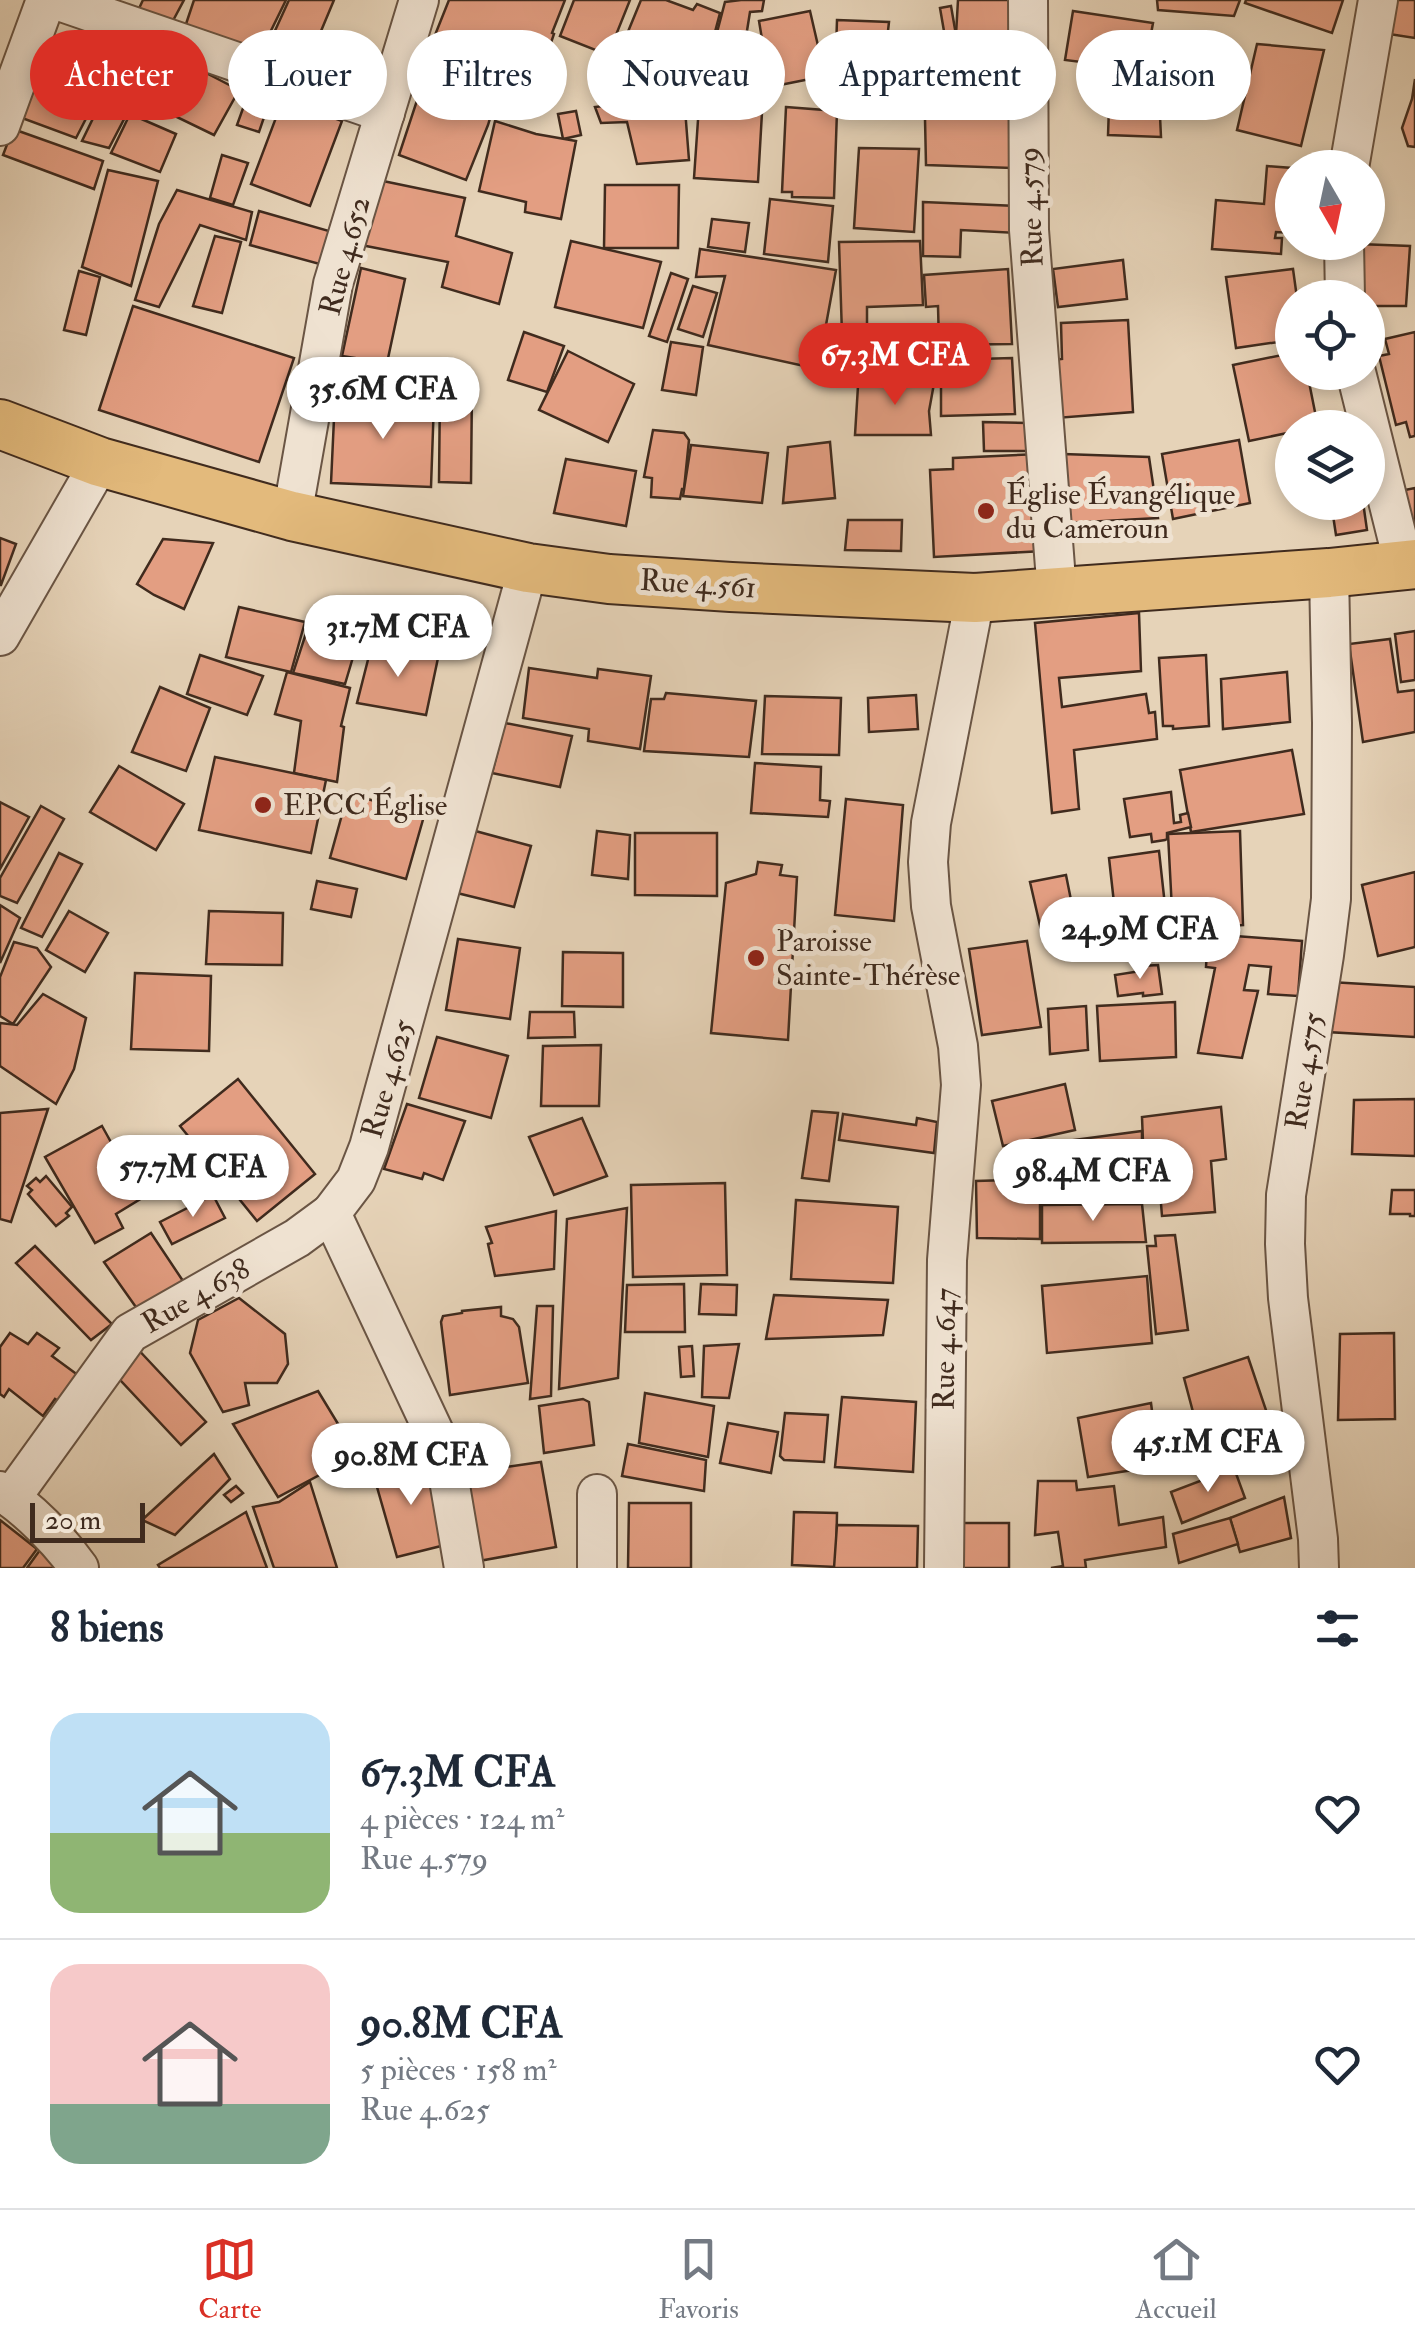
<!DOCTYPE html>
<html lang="fr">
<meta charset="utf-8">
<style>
:root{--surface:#fff;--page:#f2f2f3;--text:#1f2937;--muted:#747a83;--line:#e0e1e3;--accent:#d93025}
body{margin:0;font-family:"IM FELL Double Pica",serif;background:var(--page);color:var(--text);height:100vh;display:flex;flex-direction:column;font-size:38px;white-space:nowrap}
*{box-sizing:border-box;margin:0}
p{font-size:32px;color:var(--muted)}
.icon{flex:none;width:55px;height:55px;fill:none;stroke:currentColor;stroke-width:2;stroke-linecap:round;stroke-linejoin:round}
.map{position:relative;height:1568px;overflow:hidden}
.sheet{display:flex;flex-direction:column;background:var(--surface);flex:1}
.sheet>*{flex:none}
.banner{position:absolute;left:30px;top:30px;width:1355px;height:90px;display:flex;gap:20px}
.needle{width:65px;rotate:171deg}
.tools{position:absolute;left:1275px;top:150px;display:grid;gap:20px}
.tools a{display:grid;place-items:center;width:110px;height:110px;border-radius:50%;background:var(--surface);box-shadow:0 5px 15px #0003;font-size:50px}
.scale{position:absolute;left:30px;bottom:25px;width:115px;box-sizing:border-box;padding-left:10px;border:5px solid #402b1e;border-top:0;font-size:28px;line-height:35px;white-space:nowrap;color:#402b1e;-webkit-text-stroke:8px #efe2d1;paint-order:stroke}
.price{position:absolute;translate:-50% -85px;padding:0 22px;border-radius:35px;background:#fff;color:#222;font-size:32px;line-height:65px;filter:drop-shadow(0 2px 5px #0008)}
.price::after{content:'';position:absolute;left:50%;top:60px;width:30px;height:22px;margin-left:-15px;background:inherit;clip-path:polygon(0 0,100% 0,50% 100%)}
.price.on{background:var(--accent);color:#fff}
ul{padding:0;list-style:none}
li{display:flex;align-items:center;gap:30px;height:250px;padding:0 50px}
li+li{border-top:2px solid var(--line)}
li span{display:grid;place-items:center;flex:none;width:280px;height:200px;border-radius:30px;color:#555}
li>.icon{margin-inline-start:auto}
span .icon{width:120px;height:120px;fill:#fffc;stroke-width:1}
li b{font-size:42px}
h2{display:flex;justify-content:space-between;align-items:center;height:120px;padding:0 50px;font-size:42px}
.pill{padding:0 35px;border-radius:45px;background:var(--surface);box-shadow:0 5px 15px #0003;font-size:35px;line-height:90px}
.pill.on{background:var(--accent);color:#fff}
.menu{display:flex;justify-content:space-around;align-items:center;height:140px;border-top:2px solid var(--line);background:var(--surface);font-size:28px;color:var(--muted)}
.menu a{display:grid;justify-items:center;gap:5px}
.menu .on{color:var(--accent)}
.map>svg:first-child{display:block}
.building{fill:#e39e82;stroke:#402b1e;stroke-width:2.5}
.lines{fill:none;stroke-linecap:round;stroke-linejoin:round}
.minor-casing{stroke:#6a5544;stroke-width:42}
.major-casing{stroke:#402b1e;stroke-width:52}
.minor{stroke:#efe2d1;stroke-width:38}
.major{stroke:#e3ba7c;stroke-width:48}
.poi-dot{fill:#8f2418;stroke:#efe2d1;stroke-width:4}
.labels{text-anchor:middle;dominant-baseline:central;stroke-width:10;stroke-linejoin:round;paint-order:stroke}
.street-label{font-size:30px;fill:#402b1e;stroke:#efe2d1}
.poi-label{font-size:30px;fill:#402b1e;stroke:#efe2d1;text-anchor:start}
</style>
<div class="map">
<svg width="1415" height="1568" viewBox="0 0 1415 1568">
<rect width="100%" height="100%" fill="#e6d3b8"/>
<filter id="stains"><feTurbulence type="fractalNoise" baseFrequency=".002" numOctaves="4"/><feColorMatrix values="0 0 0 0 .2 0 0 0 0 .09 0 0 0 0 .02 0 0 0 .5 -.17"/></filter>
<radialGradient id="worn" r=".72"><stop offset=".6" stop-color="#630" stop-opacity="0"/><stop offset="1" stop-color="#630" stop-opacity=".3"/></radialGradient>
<g class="building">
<polygon points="143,0 184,0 168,30 135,17"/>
<polygon points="194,0 286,0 261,51 185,27"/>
<polygon points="289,0 334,0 303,74 263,57"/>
<polygon points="449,0 565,0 552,33 554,34 540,75 496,65 433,40"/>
<polygon points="574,0 630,0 608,55 560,36"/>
<polygon points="641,0 666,0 693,10 697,4 720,13 707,62 689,82 618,56"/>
<polygon points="741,0 764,0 762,11 750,12 746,37 715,40 725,2"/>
<polygon points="958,0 1019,0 1017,54 955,52"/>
<polygon points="1157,0 1240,0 1234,16 1158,10"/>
<polygon points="1246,0 1343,0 1332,33 1245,3"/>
<polygon points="1395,0 1415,0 1415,38 1389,34"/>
<polygon points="951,6 956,35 945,37 940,8"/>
<polygon points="810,11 825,76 770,87 759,21"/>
<polygon points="1073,11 1153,23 1151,34 1156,34 1161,137 1108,135 1110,80 1130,81 1130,68 1065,60"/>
<polygon points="837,20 889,22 882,85 835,81"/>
<polygon points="111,27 160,50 109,148 82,141 122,59 100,50"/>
<polygon points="1257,44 1324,50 1301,146 1237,130"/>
<polygon points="47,49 110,72 76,138 22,118"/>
<polygon points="431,58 501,81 488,125 466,180 399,155"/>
<polygon points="179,59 239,90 214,135 154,106"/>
<polygon points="924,72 1015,77 1012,168 926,165"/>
<polygon points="1415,79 1415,147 1408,146 1402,128 1412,99"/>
<polygon points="251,86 272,94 259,132 237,125"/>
<polygon points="700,91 763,95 758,182 694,178"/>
<polygon points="684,96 689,160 637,164 627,122 601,123 595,107"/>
<polygon points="283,99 342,121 310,206 251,184"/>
<polygon points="786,107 837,111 834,198 792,197 792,192 782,192"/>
<polygon points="576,111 581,135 563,139 558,114"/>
<polygon points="130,114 176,134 160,172 111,153"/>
<polygon points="495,121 536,134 576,141 561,219 525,212 526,202 479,191"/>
<polygon points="13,129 103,161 94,189 3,155"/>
<polygon points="859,148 919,149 914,232 854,228"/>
<polygon points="222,155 248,163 233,205 210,198"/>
<polygon points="1267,166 1292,168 1292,233 1276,232 1275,238 1282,238 1281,254 1212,249 1216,200 1264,204"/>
<polygon points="108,170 158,181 131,286 82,267"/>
<polygon points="383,181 465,198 456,236 512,253 499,304 442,287 448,262 361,245"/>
<polygon points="605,185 679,185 678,248 604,248"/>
<polygon points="177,190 252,212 246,240 200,225 159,307 135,300 159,224"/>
<polygon points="770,199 833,206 828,262 764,254"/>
<polygon points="923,202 1017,206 1017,233 961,230 960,257 923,256"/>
<polygon points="259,211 336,233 327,266 250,245"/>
<polygon points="712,219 749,223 745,252 708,247"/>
<polygon points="215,236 241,242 222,313 193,306"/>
<polygon points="571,241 661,262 643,328 555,307"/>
<polygon points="920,241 923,305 867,307 867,364 843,365 839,242"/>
<polygon points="1358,244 1410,246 1406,306 1368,306 1368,298 1355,298"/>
<polygon points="700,249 836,270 818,369 708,345 725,276 696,277"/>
<polygon points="1123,260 1127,299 1058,307 1053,269"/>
<polygon points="361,268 405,279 387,363 342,356"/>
<polygon points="1008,269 1012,344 939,345 938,306 926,307 924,275"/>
<polygon points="1293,269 1297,298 1292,298 1292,340 1236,348 1226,277"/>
<polygon points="79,271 100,277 86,335 64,330"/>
<polygon points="671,273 688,279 667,342 649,336"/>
<polygon points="693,286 717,293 703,337 678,329"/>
<polygon points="133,306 294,358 259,462 99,410"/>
<polygon points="1128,320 1133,412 1056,418 1054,360 1062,359 1061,323"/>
<polygon points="524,332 564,346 547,392 508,380"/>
<polygon points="1415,332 1415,436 1410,437 1406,422 1396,425 1379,356 1389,354 1385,339"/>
<polygon points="671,342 703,347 696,395 662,390"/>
<polygon points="568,351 634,384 608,442 539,410"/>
<polygon points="1292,353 1292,372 1307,372 1318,427 1292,428 1292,432 1249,441 1233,365"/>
<polygon points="1012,358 1015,414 941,416 941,360"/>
<polygon points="935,378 929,411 931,435 855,435 858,386"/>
<polygon points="440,386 472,386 471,483 439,482"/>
<polygon points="335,397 434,401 431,487 331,483"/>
<polygon points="983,422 1028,423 1029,451 984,451"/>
<polygon points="653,430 684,433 689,440 684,489 682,489 680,499 651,497 652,478 644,477"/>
<polygon points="1239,440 1250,503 1173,519 1162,454"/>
<polygon points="830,442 835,498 783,503 788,447"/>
<polygon points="691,445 768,453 762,503 683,496"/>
<polygon points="1038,454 1043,551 934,557 930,470 953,469 953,458"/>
<polygon points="1063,454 1149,457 1158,518 1068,523"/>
<polygon points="566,459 636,471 626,526 554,513"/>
<polygon points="1415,488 1415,523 1411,523 1405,490"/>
<polygon points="1331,502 1363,502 1367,530 1336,535"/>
<polygon points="848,520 902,520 901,551 845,550"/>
<polygon points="0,538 16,544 1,585 0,585"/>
<polygon points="163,539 213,543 184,609 154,595 137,584"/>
<polygon points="239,607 305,622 291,672 226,657"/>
<polygon points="1139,613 1141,671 1059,678 1062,707 1146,694 1149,713 1155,712 1157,739 1074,750 1079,809 1052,813 1035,623"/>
<polygon points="309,624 359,637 345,684 293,673"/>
<polygon points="1415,631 1415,680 1401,682 1395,634"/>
<polygon points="1390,639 1398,692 1415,690 1415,732 1363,742 1349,644"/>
<polygon points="372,644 438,658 426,715 357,703"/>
<polygon points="200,655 263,676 247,715 187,694"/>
<polygon points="1206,655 1209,726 1173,729 1173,726 1163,726 1159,658"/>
<polygon points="529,668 597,678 598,669 651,676 640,749 588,741 589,729 523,718"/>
<polygon points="287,672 350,688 341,726 344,727 337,782 294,773 301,721 275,714"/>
<polygon points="1287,672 1290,722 1223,729 1221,679"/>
<polygon points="160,687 210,708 186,771 132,752"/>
<polygon points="666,693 756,701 749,757 644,751 651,699 664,699"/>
<polygon points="916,695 918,729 869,732 868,698"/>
<polygon points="765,696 841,698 839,755 762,754"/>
<polygon points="505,723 572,736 560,787 492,773"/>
<polygon points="1292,750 1304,814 1191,832 1180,770"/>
<polygon points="215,757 326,780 311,853 199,830"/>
<polygon points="755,763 821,767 820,800 830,801 828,817 751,813"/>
<polygon points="119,766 184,804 156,850 90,812"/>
<polygon points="1171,792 1174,823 1181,822 1180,815 1188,813 1191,827 1167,833 1167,839 1165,840 1152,842 1151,834 1130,837 1124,799"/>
<polygon points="348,793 424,816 406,879 330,858"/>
<polygon points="846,799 903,805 894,921 835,915"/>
<polygon points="0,802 29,817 0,869"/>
<polygon points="41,806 64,819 17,903 0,896 0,878"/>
<polygon points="468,829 531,846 514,907 449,891"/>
<polygon points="597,831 630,835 628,879 592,875"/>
<polygon points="1240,831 1243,925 1173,929 1168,834"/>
<polygon points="635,833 717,833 717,896 635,895"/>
<polygon points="1159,851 1168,933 1118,939 1109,858"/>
<polygon points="59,853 82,864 42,937 21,928"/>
<polygon points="758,862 782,865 780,875 797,877 788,1040 711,1033 726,883 756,874"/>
<polygon points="1415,872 1415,947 1378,956 1362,885"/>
<polygon points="1066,875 1078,935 1044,943 1030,882"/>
<polygon points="317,881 357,889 351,917 311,909"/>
<polygon points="0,905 20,918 0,963"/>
<polygon points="69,911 108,933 85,972 46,950"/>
<polygon points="209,911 283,913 282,965 206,964"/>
<polygon points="1208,934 1302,941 1298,996 1268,994 1271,967 1249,965 1244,990 1258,991 1242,1058 1198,1053 1215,968 1206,967"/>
<polygon points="458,939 520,948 510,1019 446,1010"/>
<polygon points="1027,941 1041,1027 982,1035 969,949"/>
<polygon points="14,942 37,948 51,967 13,1024 0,1016 0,977"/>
<polygon points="563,952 623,953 623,1007 562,1006"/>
<polygon points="1158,965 1162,994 1143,996 1143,993 1118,996 1115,975 1141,971 1141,966"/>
<polygon points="135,973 211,976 209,1051 131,1049"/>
<polygon points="1330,982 1415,987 1415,1037 1327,1032"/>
<polygon points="43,994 86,1018 74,1069 56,1104 0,1066 0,1023 17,1025"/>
<polygon points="1175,1002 1176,1057 1100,1061 1097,1006"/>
<polygon points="1086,1006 1088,1050 1050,1054 1048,1009"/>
<polygon points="530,1012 574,1012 575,1037 528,1038"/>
<polygon points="437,1037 508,1056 491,1118 419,1098"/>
<polygon points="601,1045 599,1106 541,1106 543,1046"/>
<polygon points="238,1079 315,1174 257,1221 180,1126"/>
<polygon points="1065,1084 1075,1130 1003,1146 992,1101"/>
<polygon points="1415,1099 1415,1156 1352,1154 1354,1100"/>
<polygon points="407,1104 465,1121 443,1180 424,1173 422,1179 384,1169"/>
<polygon points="1221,1107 1226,1159 1211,1161 1215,1212 1162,1216 1158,1167 1144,1167 1142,1117"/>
<polygon points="48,1109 11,1222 0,1219 0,1113"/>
<polygon points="812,1111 838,1113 829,1181 802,1178"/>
<polygon points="843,1114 916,1125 917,1118 937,1122 934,1153 839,1140"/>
<polygon points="582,1118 607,1176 554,1195 529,1137"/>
<polygon points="102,1126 142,1198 116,1214 123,1228 95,1243 45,1157"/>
<polygon points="1142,1131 1142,1192 1051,1203 1051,1143"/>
<polygon points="46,1176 72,1207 66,1213 69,1216 56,1226 28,1194 32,1190 27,1186 36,1178 40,1182"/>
<polygon points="1040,1179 1040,1239 977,1238 976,1181"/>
<polygon points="725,1183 727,1275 633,1277 631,1185"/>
<polygon points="1392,1190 1415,1190 1415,1216 1410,1216 1410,1214 1390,1214"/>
<polygon points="213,1195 225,1218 172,1244 160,1222"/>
<polygon points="796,1200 898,1207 893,1283 791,1279"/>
<polygon points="1142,1204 1146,1242 1042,1243 1042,1205"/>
<polygon points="627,1208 618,1378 559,1389 567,1219"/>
<polygon points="556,1211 554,1269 495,1276 488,1244 492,1243 486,1227"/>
<polygon points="151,1233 183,1281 138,1310 104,1262"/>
<polygon points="1175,1235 1188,1330 1156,1334 1147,1246 1156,1246 1155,1236"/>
<polygon points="35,1246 90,1302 112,1324 91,1340 16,1263"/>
<polygon points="1147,1276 1152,1343 1047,1353 1042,1286"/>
<polygon points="684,1284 685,1332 625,1332 627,1285"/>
<polygon points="701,1284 737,1285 736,1315 699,1314"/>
<polygon points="774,1295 888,1300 883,1335 766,1339"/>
<polygon points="239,1298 285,1334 288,1364 277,1383 245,1383 249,1405 223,1412 190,1353 198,1320"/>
<polygon points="537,1306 553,1306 551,1396 530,1399"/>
<polygon points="501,1307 501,1316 513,1319 519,1327 528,1383 450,1395 441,1322 443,1316 462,1313 462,1311"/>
<polygon points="10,1333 28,1344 37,1333 59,1348 52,1356 86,1381 68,1407 55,1399 43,1416 9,1389 4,1397 0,1394 0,1347"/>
<polygon points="1394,1333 1395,1419 1338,1420 1340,1334"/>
<polygon points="133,1344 206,1422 181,1445 108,1367"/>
<polygon points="739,1344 729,1398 702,1397 704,1346"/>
<polygon points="692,1346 694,1376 681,1377 679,1347"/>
<polygon points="1248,1357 1271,1425 1278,1423 1287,1448 1210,1476 1184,1378"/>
<polygon points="318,1391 357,1455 278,1497 233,1424"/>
<polygon points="645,1393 714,1406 708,1457 639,1443"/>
<polygon points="842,1397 916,1402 913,1472 835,1467"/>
<polygon points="583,1399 589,1402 594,1445 544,1453 539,1406"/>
<polygon points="1151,1403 1159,1466 1088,1477 1078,1418"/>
<polygon points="785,1413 828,1415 824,1462 784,1460 780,1456"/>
<polygon points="728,1423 778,1432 771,1473 720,1463"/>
<polygon points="628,1444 706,1460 704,1491 622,1476"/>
<polygon points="487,1451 489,1459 465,1473 464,1455"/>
<polygon points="214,1454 230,1479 175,1535 142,1520"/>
<polygon points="423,1458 449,1544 397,1557 373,1473"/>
<polygon points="541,1462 556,1547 479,1561 465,1473"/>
<polygon points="1234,1468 1245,1498 1182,1523 1171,1492"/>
<polygon points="1038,1481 1076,1481 1077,1490 1114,1486 1119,1525 1163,1517 1166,1547 1085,1560 1086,1568 1051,1568 1063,1566 1058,1532 1035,1535"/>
<polygon points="310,1482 337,1568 274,1568 253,1507 279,1502"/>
<polygon points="236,1486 243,1493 231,1502 224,1495"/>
<polygon points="1284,1497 1291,1538 1240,1552 1230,1518"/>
<polygon points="629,1503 691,1503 691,1568 628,1568"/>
<polygon points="246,1512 267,1568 160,1568 158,1565"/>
<polygon points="794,1512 837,1513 836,1567 792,1565"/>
<polygon points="1230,1518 1238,1544 1179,1563 1173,1534"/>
<polygon points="0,1520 37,1549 23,1568 0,1568"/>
<polygon points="959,1523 1009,1523 1009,1568 958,1568"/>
<polygon points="837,1525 918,1526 917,1568 834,1568"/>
<polygon points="40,1550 68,1568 27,1568"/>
</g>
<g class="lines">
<g class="minor-casing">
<g id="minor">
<polyline points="56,0 385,113"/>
<polyline points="1028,0 1029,230 1057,593"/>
<polyline points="0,126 46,0"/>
<polyline points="1349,168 1378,0"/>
<polyline points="1344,242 1345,298"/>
<polyline points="1356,372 1404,565"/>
<polyline points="292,516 333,284 419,0"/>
<polyline points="0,636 100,462"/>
<path d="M0,1491C28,1508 60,1541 79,1568"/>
<polyline points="597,1494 597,1568"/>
<polyline points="11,1498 130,1333 297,1238 331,1213"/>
<polyline points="464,1568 447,1468 441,1447 331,1213 356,1180 369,1147 528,568"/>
<polyline points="944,1568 947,1260 961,1085 958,1046 931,906 928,862 931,823 975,598"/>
<polyline points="1319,1568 1318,1539 1288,1298 1285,1244 1286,1195 1324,955 1331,899 1332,723 1329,573"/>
</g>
</g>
<g class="major-casing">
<polyline id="major" points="0,424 100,462 292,516 528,568 609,579 731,587 975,598 1329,573 1415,564"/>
</g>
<use href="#minor" class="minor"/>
<use href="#major" class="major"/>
</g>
<g class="poi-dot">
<circle cx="986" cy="511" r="10"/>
<circle cx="263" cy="805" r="10"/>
<circle cx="756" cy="958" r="10"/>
</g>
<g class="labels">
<g class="street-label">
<text transform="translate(1031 207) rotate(-92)">Rue 4.579</text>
<text transform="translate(345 256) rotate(-75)">Rue 4.652</text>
<text transform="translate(698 584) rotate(4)">Rue 4.561</text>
<text transform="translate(1305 1071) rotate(-81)">Rue 4.575</text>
<text transform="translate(388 1079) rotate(-74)">Rue 4.625</text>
<text transform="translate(196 1296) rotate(-30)">Rue 4.638</text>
<text transform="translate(945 1349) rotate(-89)">Rue 4.647</text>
</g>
<g class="poi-label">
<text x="1006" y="494">Église Évangélique<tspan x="1006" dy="34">du Cameroun</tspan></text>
<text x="283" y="805">EPCC Église</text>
<text x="776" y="941">Paroisse<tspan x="776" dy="34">Sainte-Thérèse</tspan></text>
</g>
</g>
<rect width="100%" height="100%" filter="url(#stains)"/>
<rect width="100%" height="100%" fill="url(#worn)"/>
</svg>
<div class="tools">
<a><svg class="needle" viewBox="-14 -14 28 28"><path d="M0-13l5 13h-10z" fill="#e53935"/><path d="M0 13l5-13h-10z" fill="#747a83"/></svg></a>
<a><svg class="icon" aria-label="locate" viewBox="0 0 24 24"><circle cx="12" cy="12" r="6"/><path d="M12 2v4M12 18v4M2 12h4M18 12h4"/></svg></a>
<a><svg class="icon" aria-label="layers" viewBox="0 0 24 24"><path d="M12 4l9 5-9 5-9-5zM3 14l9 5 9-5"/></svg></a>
</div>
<div class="scale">20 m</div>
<b class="price on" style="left:895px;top:408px">67.3M CFA</b>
<b class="price" style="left:383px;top:442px">35.6M CFA</b>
<b class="price" style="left:398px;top:680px">31.7M CFA</b>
<b class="price" style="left:1140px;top:982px">24.9M CFA</b>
<b class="price" style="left:193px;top:1220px">57.7M CFA</b>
<b class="price" style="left:1093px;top:1224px">98.4M CFA</b>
<b class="price" style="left:1208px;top:1495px">45.1M CFA</b>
<b class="price" style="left:411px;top:1508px">90.8M CFA</b>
<div class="banner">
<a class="pill on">Acheter</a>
<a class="pill">Louer</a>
<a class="pill">Filtres</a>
<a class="pill">Nouveau</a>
<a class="pill">Appartement</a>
<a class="pill">Maison</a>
</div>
</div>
<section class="sheet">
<h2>8 biens<svg class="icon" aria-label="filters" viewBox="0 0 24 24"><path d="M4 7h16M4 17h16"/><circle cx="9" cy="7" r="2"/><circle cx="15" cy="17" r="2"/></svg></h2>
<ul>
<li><span style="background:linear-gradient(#bfe0f5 60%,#8fb573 0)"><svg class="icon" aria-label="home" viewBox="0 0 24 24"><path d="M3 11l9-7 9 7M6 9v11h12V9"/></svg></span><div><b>67.3M CFA</b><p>4 pièces · 124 m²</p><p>Rue 4.579</p></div><svg class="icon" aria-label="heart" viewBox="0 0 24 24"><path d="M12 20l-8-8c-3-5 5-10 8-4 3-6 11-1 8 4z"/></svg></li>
<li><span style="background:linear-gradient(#f6c9c9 70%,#7fa58c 0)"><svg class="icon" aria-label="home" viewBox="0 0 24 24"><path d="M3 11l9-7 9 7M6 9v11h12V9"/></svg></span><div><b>90.8M CFA</b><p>5 pièces · 158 m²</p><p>Rue 4.625</p></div><svg class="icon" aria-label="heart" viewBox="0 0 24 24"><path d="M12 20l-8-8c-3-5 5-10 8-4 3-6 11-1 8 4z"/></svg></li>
</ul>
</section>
<nav class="menu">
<a class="on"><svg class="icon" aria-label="map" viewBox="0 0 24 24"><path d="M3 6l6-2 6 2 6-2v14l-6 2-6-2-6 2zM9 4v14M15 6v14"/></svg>Carte</a>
<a><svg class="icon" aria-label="saved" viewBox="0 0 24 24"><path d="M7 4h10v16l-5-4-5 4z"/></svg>Favoris</a>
<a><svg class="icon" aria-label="home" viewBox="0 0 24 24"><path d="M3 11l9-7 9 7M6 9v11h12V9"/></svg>Accueil</a>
</nav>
